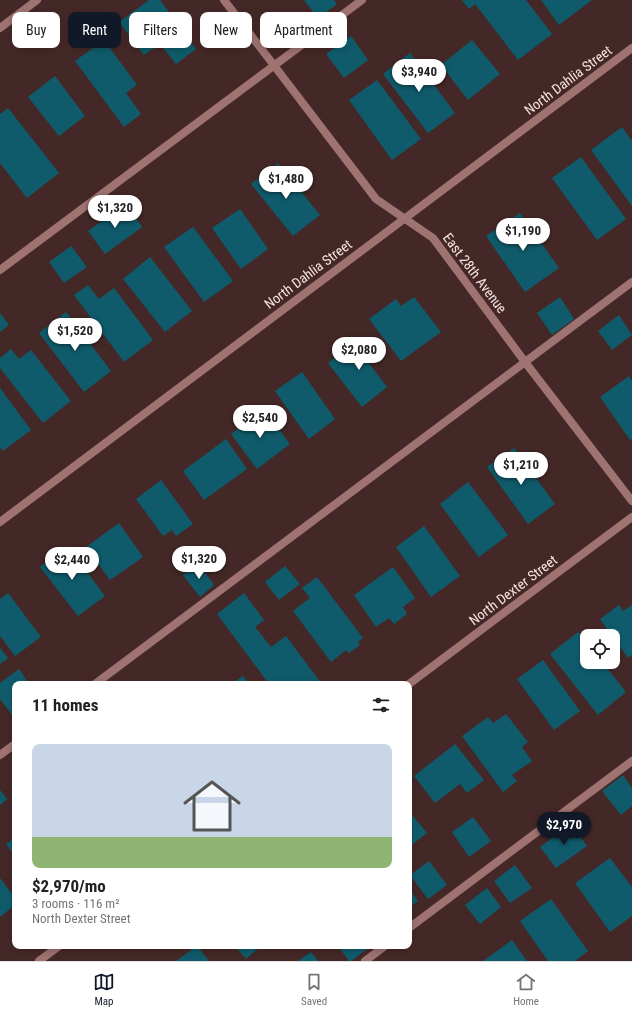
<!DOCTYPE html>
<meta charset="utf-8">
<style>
:root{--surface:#fff;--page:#f2f2f2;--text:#202124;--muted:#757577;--line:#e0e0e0;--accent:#111827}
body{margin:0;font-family:"Roboto Condensed",sans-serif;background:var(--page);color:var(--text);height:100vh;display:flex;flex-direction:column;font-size:15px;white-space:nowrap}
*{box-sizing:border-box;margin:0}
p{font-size:13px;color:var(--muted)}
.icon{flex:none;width:22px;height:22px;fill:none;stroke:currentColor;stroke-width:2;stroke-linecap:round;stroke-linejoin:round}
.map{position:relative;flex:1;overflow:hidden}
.sheet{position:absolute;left:12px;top:681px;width:400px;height:268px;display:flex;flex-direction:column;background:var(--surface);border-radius:8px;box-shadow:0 2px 6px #0003}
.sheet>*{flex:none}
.banner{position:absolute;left:12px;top:12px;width:400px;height:36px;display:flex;gap:8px}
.buttons{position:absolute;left:580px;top:629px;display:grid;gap:8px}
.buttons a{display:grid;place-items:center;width:40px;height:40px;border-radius:8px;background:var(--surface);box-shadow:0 2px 6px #0003;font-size:20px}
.price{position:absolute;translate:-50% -34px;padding:0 9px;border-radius:14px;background:#fff;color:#222;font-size:13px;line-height:26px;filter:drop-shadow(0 1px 2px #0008)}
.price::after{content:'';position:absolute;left:50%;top:24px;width:12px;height:9px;margin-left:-6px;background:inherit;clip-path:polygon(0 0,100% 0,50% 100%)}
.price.on{background:var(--accent);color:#fff}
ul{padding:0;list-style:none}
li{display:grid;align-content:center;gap:8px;height:212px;padding:0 20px}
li+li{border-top:1px solid var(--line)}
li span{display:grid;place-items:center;height:124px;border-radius:8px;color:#555}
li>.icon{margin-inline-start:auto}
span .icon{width:72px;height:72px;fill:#fffc;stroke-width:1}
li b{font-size:17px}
h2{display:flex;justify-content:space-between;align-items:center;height:48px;padding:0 20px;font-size:17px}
.chip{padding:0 14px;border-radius:8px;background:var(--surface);box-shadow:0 2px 6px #0003;font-size:14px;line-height:36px}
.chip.on{background:var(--accent);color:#fff}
.menu{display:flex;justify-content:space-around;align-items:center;height:56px;border-top:1px solid var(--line);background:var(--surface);font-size:11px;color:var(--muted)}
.menu a{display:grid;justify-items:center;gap:2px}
.menu .on{color:var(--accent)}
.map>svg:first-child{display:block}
.building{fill:#0f5b6b}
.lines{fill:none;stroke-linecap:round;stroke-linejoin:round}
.service{stroke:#9e7371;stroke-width:8}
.minor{stroke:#9e7371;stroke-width:8}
.labels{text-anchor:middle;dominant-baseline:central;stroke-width:3;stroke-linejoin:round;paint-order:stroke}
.street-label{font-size:14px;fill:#f5e2e1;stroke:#442827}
</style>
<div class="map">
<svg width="632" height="961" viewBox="0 0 632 961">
<rect width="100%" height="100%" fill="#442827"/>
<g class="building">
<polygon points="149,0 160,0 196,49 176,64 160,44 144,55 119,22"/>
<polygon points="304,0 334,0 337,4 318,18"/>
<polygon points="462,0 526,0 552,34 518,60 475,4 469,9"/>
<polygon points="541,0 592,0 559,25"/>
<polygon points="351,36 368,60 344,78 326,54"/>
<polygon points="104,40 137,85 126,93 141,114 124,127 75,61"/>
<polygon points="472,40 500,74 468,100 441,65"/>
<polygon points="410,53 455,113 428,133 383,74"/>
<polygon points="55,76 85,116 59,136 28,97"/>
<polygon points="377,80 421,139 392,160 349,100"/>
<polygon points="8,108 59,173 27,198 0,163 0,114"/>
<polygon points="622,127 632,141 632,206 591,150"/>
<polygon points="581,157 626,219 597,240 552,178"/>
<polygon points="278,163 320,215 293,236 251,184"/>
<polygon points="126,204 142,227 105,254 88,231"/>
<polygon points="240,209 268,249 241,269 212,228"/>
<polygon points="520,213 559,268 525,292 486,236"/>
<polygon points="193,227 233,281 204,302 164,247"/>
<polygon points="71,246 87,267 64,283 49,262"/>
<polygon points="150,257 192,311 165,332 123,279"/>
<polygon points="88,285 99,299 114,288 153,340 124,362 74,295"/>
<polygon points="414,297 441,332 401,361 369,319 396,299 401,306"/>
<polygon points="560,297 574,319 552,335 537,313"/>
<polygon points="66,312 111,371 84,392 39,333"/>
<polygon points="0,313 9,325 0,332"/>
<polygon points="619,315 632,335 612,350 598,331"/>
<polygon points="363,336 378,355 368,362 387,387 362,407 328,363"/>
<polygon points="11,349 19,359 31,350 71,401 43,423 0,368 0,358"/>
<polygon points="302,372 335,419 309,439 275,391"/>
<polygon points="629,376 632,381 632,439 630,440 600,397"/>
<polygon points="0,388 31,430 3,451 0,447"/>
<polygon points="264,409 290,444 257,469 231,434"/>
<polygon points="226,439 247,469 204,500 183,471"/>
<polygon points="514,448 555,504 528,524 487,467"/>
<polygon points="161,480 193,524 176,536 172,530 163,536 136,499"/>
<polygon points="468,482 508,535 479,557 440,504"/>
<polygon points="119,523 143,557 110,580 86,547"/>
<polygon points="424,526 460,576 431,597 396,547"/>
<polygon points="67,546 105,596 78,616 40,567"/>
<polygon points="198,563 214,585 200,597 183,575"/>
<polygon points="285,566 300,584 279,600 265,582"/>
<polygon points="393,567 415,598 403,607 407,614 394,624 389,618 376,627 354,595"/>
<polygon points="317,577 363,638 358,642 360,645 349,653 346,650 331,662 293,611 310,598 302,588"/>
<polygon points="8,593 41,637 15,656 0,636 0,599"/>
<polygon points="244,593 264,620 255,627 271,647 286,636 321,683 269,684 217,614"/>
<polygon points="619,605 623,611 632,605 632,655 628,658 600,619"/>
<polygon points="578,632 587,643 587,662 602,662 626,692 598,715 550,654"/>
<polygon points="0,648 8,658 0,664"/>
<polygon points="543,660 580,711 554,730 517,679"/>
<polygon points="19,669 29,684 15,684 15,713 12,715 0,699 0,683"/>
<polygon points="243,676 249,684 231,684"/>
<polygon points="506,714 528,742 522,747 532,761 512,775 517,781 503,792 462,736 488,717 493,723"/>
<polygon points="455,744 484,780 467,793 460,784 435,803 414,776"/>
<polygon points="623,775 632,788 632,806 621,815 602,791"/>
<polygon points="0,790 7,799 0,805"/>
<polygon points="409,811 427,833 409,847"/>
<polygon points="473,817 491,841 469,857 452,832"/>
<polygon points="571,824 587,846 556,868 540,847"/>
<polygon points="15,838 15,856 6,844"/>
<polygon points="610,858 632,887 632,916 610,932 575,883"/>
<polygon points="429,861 447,885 428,899 410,875"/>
<polygon points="515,865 532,888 510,903 494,881"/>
<polygon points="0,878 15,898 15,905 0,917"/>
<polygon points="487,888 501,907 480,924 465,905"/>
<polygon points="409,889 418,901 409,908"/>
<polygon points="551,899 588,951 575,961 548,961 520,921"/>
<polygon points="512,940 527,961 483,961"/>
<polygon points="197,946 209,961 176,961"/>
<polygon points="235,946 261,946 246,959"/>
<polygon points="338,946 371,946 351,961 349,961"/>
<polygon points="311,952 318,961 298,961"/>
</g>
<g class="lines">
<g class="service">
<polyline points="0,270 362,0"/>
<polyline points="95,684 632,282"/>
<polyline points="0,755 15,744"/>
<polyline points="409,928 632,761"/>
<polyline points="365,961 385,946"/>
</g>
<g class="minor">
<polyline points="224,0 376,199 433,238 525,362 632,501"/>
<polyline points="0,28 37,0"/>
<polyline points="0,522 632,48"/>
<polyline points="409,684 632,517"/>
<polyline points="39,961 59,946"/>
</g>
</g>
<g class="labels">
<g class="street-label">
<text transform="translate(568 80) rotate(-37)">North Dahlia Street</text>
<text transform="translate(475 273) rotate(53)">East 28th Avenue</text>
<text transform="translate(308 274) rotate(-37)">North Dahlia Street</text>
<text transform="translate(513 590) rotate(-37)">North Dexter Street</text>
</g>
</g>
</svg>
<div class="buttons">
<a><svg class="icon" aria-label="locate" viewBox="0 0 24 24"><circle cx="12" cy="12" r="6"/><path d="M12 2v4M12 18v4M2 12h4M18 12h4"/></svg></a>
</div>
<b class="price" style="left:419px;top:93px">$3,940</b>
<b class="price" style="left:286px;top:200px">$1,480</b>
<b class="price" style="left:115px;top:229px">$1,320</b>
<b class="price" style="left:523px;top:252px">$1,190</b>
<b class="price" style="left:75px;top:352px">$1,520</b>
<b class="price" style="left:359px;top:371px">$2,080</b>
<b class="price" style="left:260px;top:439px">$2,540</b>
<b class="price" style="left:521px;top:486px">$1,210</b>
<b class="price" style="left:199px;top:580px">$1,320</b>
<b class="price" style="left:72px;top:581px">$2,440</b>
<b class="price on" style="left:564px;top:846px">$2,970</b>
<div class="banner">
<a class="chip">Buy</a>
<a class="chip on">Rent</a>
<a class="chip">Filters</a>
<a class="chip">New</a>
<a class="chip">Apartment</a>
</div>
<section class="sheet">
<h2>11 homes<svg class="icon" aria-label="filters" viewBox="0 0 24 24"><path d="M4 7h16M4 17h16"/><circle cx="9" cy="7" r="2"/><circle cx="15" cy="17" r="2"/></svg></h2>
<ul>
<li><span style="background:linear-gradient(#c9d6e8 75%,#8fb573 0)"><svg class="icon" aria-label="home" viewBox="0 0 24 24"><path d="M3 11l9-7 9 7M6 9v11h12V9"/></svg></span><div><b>$2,970/mo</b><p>3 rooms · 116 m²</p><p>North Dexter Street</p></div></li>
</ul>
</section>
</div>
<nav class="menu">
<a class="on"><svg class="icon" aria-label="map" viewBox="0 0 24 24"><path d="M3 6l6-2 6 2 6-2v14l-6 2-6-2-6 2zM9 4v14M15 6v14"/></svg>Map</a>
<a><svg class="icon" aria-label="saved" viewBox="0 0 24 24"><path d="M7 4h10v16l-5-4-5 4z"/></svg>Saved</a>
<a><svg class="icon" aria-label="home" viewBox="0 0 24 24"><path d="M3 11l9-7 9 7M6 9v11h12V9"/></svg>Home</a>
</nav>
